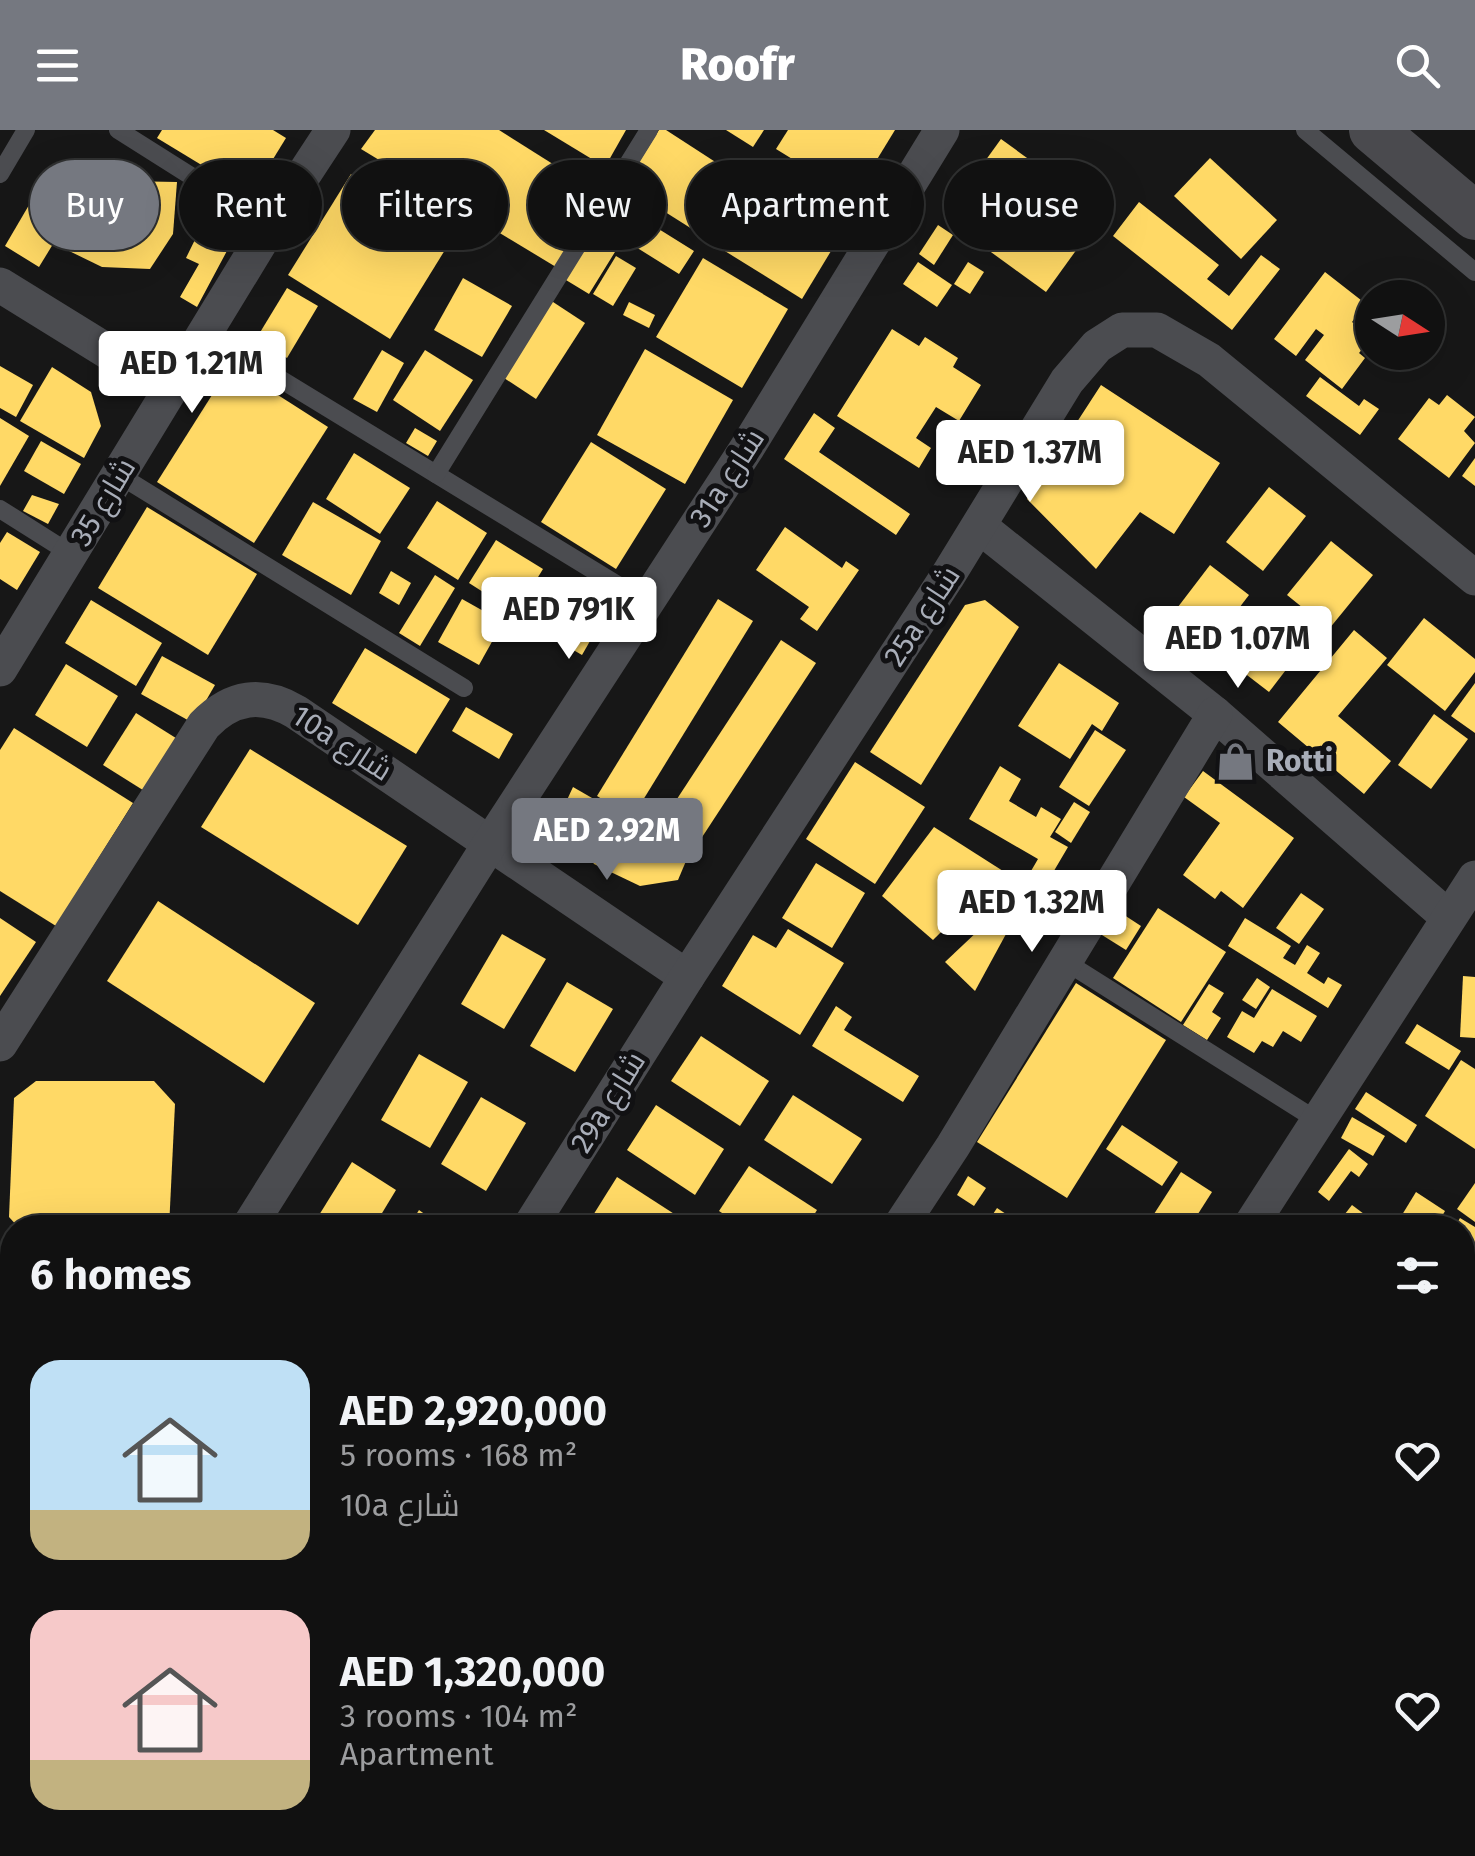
<!DOCTYPE html>
<meta charset="utf-8">
<style>
body{margin:0;font-family:"Fira Sans",Cairo,sans-serif;background:#1a1a1a;color:#f1f3f6;height:100vh;display:flex;flex-direction:column;font-size:38px;white-space:nowrap}
*{box-sizing:border-box;margin:0}
p{font-size:32px;color:#9c9d9f}
.icon{flex:none;width:55px;height:55px;fill:none;stroke:currentColor;stroke-width:2;stroke-linecap:round;stroke-linejoin:round}
.map{position:relative;flex:1;overflow:hidden}
.details{position:absolute;left:0px;top:1085px;width:1475px;height:642px;display:flex;flex-direction:column;background:#111;border-radius:40px 40px 0 0;box-shadow:0 10px 40px #0002,0 0 0 2px #303131}
.details>*{flex:none}
.top-card{position:absolute;left:30px;top:30px;width:1415px;height:90px;display:flex;gap:20px}
.needle{width:65px;rotate:102deg}
.buttons{position:absolute;left:1355px;top:150px;display:grid;gap:20px}
.buttons a{display:grid;place-items:center;width:90px;height:90px;border-radius:50%;background:#111;box-shadow:0 10px 40px #0002,0 0 0 2px #303131;font-size:50px}
.price{position:absolute;translate:-50% -85px;padding:0 22px;border-radius:10px;background:#fff;color:#222;font-size:32px;line-height:65px;filter:drop-shadow(0 2px 5px #0008)}
.price::after{content:'';position:absolute;left:50%;top:60px;width:30px;height:22px;margin-left:-15px;background:inherit;clip-path:polygon(0 0,100% 0,50% 100%)}
.price.active{background:#757880;color:#fff}
ul{padding:0;list-style:none}
li{display:flex;align-items:center;gap:30px;height:250px;padding:0 30px}
li span{display:grid;place-items:center;flex:none;width:280px;height:200px;border-radius:30px;color:#555}
li>.icon{margin-inline-start:auto}
span .icon{width:120px;height:120px;fill:#fffc;stroke-width:1}
li b{font-size:42px}
h2{display:flex;justify-content:space-between;align-items:center;height:120px;padding:0 30px;font-size:42px}
.chip{padding:0 35px;border-radius:45px;background:#111;box-shadow:0 10px 40px #0002,0 0 0 2px #303131;font-size:35px;line-height:90px}
.chip.active{background:#757880;color:#fff}
header{display:flex;justify-content:space-between;align-items:center;height:130px;padding:0 30px;background:#757880;color:#fff;font-size:45px;font-weight:800}
.map>svg:first-child{display:block}
.homes{fill:#ffd966}
.shops{fill:#e06666}
.lines{fill:none;stroke-linecap:round;stroke-linejoin:round}
.lane{stroke:#4b4c50;stroke-width:18}
.street{stroke:#4b4c50;stroke-width:35}
.secondary{stroke:#4a4a4e;stroke-width:48}
.labels{text-anchor:middle;stroke-width:10;stroke-linejoin:round;paint-order:stroke}
.street-label{font-size:30px;fill:#a8adb8;stroke:#111113}
.poi-label{font-size:30px;font-weight:bold;fill:#a8adb8;stroke:#111113;text-anchor:start}
</style>
<header><svg class="icon" aria-label="menu" viewBox="0 0 24 24"><path d="M4 6h16M4 12h16M4 18h16"/></svg>Roofr<svg class="icon" aria-label="search" viewBox="0 0 24 24"><circle cx="10" cy="10" r="6"/><path d="M15 15l6 6"/></svg></header>
<div class="map">
<svg width="1475" height="1726" viewBox="0 0 1475 1726">
<rect width="100%" height="100%" fill="#171717"/>
<g class="homes">
<polygon points="162,0 273,0 286,8 251,65 157,8"/>
<polygon points="375,0 499,0 602,65 556,137 361,19"/>
<polygon points="544,0 626,0 605,37"/>
<polygon points="659,0 666,0 737,46 700,104 624,56"/>
<polygon points="726,0 764,0 753,17"/>
<polygon points="788,0 895,0 854,67 776,19"/>
<polygon points="1001,9 1103,83 1046,162 944,88"/>
<polygon points="1210,28 1277,90 1241,129 1174,66"/>
<polygon points="761,33 851,88 802,169 712,113"/>
<polygon points="351,44 453,107 390,209 288,145"/>
<polygon points="71,50 177,52 173,104 150,139 102,137 63,118"/>
<polygon points="609,68 694,121 679,144 623,109 589,164 561,147"/>
<polygon points="1139,72 1219,135 1207,149 1229,166 1261,125 1280,139 1232,200 1113,106"/>
<polygon points="213,73 244,89 197,177 180,167 199,134 186,128"/>
<polygon points="29,75 64,96 39,137 5,116"/>
<polygon points="938,95 953,105 934,135 919,124"/>
<polygon points="616,126 636,138 613,176 593,164"/>
<polygon points="703,128 788,179 742,258 656,207"/>
<polygon points="918,132 952,155 937,177 903,154"/>
<polygon points="968,132 984,142 970,164 954,154"/>
<polygon points="1325,142 1366,174 1352,192 1372,207 1359,223 1365,228 1342,259 1305,230 1324,205 1316,199 1296,226 1274,209"/>
<polygon points="463,148 512,176 482,227 434,200"/>
<polygon points="287,158 318,176 287,228 256,209"/>
<polygon points="550,170 585,193 536,269 501,246"/>
<polygon points="629,172 655,185 649,198 623,185"/>
<polygon points="892,199 919,216 925,207 958,228 953,237 981,255 959,291 936,277 916,308 931,318 919,338 837,286"/>
<polygon points="645,219 733,270 685,354 597,305"/>
<polygon points="382,220 404,233 377,282 353,269"/>
<polygon points="425,220 473,250 440,301 393,270"/>
<polygon points="231,235 328,297 254,413 157,352"/>
<polygon points="0,236 33,255 16,287 0,278"/>
<polygon points="52,237 91,262 101,296 84,328 20,291"/>
<polygon points="1320,247 1359,276 1364,269 1379,279 1360,305 1306,266"/>
<polygon points="1101,255 1220,333 1174,404 1140,382 1096,439 1027,369"/>
<polygon points="1447,265 1475,287 1464,301 1475,313 1449,348 1398,309 1429,268 1439,275"/>
<polygon points="814,283 835,298 819,322 910,384 896,405 784,329"/>
<polygon points="0,288 29,306 0,356"/>
<polygon points="415,298 437,311 428,326 406,313"/>
<polygon points="41,311 81,334 64,364 24,341"/>
<polygon points="591,312 666,359 616,439 541,392"/>
<polygon points="354,323 410,358 380,404 326,369"/>
<polygon points="1475,328 1475,356 1462,346"/>
<polygon points="1269,357 1306,386 1263,441 1226,412"/>
<polygon points="32,365 59,374 48,394 23,381"/>
<polygon points="437,371 487,403 458,450 407,418"/>
<polygon points="313,372 381,411 351,465 282,425"/>
<polygon points="147,377 257,444 208,525 98,458"/>
<polygon points="785,397 842,438 846,431 859,440 817,501 800,489 809,477 756,440"/>
<polygon points="7,402 40,422 17,460 0,449 0,413"/>
<polygon points="496,410 543,439 516,483 469,453"/>
<polygon points="1331,411 1373,445 1329,499 1287,465"/>
<polygon points="1210,435 1249,465 1207,520 1168,490"/>
<polygon points="391,441 411,453 399,475 379,463"/>
<polygon points="435,445 455,458 420,516 399,503"/>
<polygon points="564,452 609,478 582,525 537,499"/>
<polygon points="462,469 503,492 479,535 438,512"/>
<polygon points="718,469 753,491 632,688 597,666"/>
<polygon points="91,470 162,513 136,556 65,513"/>
<polygon points="985,470 1019,497 921,655 870,622 965,475"/>
<polygon points="1270,481 1308,511 1269,562 1230,532"/>
<polygon points="1424,488 1475,529 1475,542 1445,581 1387,535"/>
<polygon points="1354,500 1387,528 1338,586 1391,631 1364,664 1278,592"/>
<polygon points="781,510 816,533 693,721 658,698"/>
<polygon points="365,518 450,569 416,624 332,573"/>
<polygon points="162,526 215,555 193,593 141,564"/>
<polygon points="1059,533 1119,573 1102,601 1092,594 1070,629 1018,596"/>
<polygon points="66,534 118,566 87,617 35,585"/>
<polygon points="1475,553 1475,603 1451,586"/>
<polygon points="466,577 513,604 499,629 452,601"/>
<polygon points="136,583 179,610 146,662 103,635"/>
<polygon points="1434,584 1468,609 1431,659 1398,635"/>
<polygon points="14,598 133,673 56,796 0,761 0,620"/>
<polygon points="1095,600 1126,620 1089,676 1059,657"/>
<polygon points="250,619 407,716 358,795 201,697"/>
<polygon points="855,632 925,677 875,754 806,709"/>
<polygon points="1000,636 1021,649 1009,671 1036,687 1041,677 1061,689 1050,707 1068,717 1048,751 1031,741 1038,729 969,689"/>
<polygon points="1203,641 1294,708 1243,778 1221,761 1215,769 1183,745 1220,693 1184,667"/>
<polygon points="573,657 689,724 678,750 640,756 594,734 560,685"/>
<polygon points="1074,672 1090,682 1071,713 1055,702"/>
<polygon points="934,697 1003,741 933,810 882,766"/>
<polygon points="816,733 865,763 832,818 782,788"/>
<polygon points="1301,763 1324,779 1299,814 1276,798"/>
<polygon points="158,771 315,873 264,953 107,851"/>
<polygon points="1158,778 1226,822 1181,892 1113,848"/>
<polygon points="999,781 1012,793 975,861 945,832"/>
<polygon points="1118,781 1141,796 1126,820 1102,805"/>
<polygon points="0,788 36,812 0,866"/>
<polygon points="1245,788 1291,816 1283,828 1295,835 1307,815 1320,823 1307,843 1324,854 1328,847 1342,855 1328,878 1228,816"/>
<polygon points="788,799 844,833 800,905 722,856 753,805 776,818"/>
<polygon points="502,804 546,829 504,899 461,874"/>
<polygon points="1463,846 1475,847 1475,908 1460,907"/>
<polygon points="1257,848 1270,857 1256,879 1242,870"/>
<polygon points="567,852 613,879 575,942 530,916"/>
<polygon points="1076,853 1166,910 1067,1068 977,1012"/>
<polygon points="1209,854 1224,863 1212,882 1221,888 1207,910 1183,895"/>
<polygon points="1272,859 1317,886 1301,912 1283,901 1273,917 1262,911 1254,923 1227,907 1242,881 1254,888"/>
<polygon points="836,876 852,887 844,900 919,946 903,972 812,916"/>
<polygon points="1417,894 1461,921 1449,940 1405,913"/>
<polygon points="701,906 769,951 740,996 671,951"/>
<polygon points="419,924 468,952 430,1018 381,990"/>
<polygon points="1461,930 1475,939 1475,1019 1425,986"/>
<polygon points="36,951 154,951 175,974 169,1098 19,1098 9,1087 14,968"/>
<polygon points="1366,962 1417,995 1406,1013 1355,979"/>
<polygon points="793,965 862,1009 832,1054 764,1010"/>
<polygon points="481,967 526,993 486,1061 441,1034"/>
<polygon points="656,975 724,1019 695,1065 627,1020"/>
<polygon points="1352,987 1385,1006 1373,1026 1341,1008"/>
<polygon points="1122,995 1178,1032 1162,1056 1106,1019"/>
<polygon points="1349,1019 1368,1034 1359,1047 1351,1041 1329,1071 1318,1062"/>
<polygon points="352,1032 396,1060 373,1098 311,1098"/>
<polygon points="749,1036 817,1080 806,1098 745,1098 719,1081"/>
<polygon points="1181,1042 1212,1062 1189,1098 1145,1098"/>
<polygon points="968,1046 986,1058 974,1076 957,1065"/>
<polygon points="617,1047 696,1098 585,1098"/>
<polygon points="1475,1053 1475,1092 1457,1079"/>
<polygon points="1416,1062 1445,1081 1435,1098 1394,1098"/>
<polygon points="1352,1075 1368,1087 1360,1098 1353,1098 1341,1089"/>
<polygon points="997,1078 1027,1098 984,1098"/>
<polygon points="419,1080 444,1098 408,1098"/>
<polygon points="1319,1083 1339,1098 1309,1098"/>
<polygon points="1460,1088 1475,1097 1475,1166 1462,1158 1462,1098 1454,1098"/>
<polygon points="1462,1174 1475,1183 1475,1195 1462,1213"/>
<polygon points="0,1186 12,1194 12,1237 3,1252 0,1250"/>
<polygon points="1475,1280 1475,1303 1471,1307 1462,1300 1462,1296"/>
<polygon points="12,1283 12,1323 0,1315 0,1302"/>
<polygon points="1462,1661 1475,1669 1475,1726 1431,1726 1414,1715 1462,1715"/>
<polygon points="398,1715 453,1715 445,1726 414,1726"/>
<polygon points="468,1715 494,1715 487,1726 461,1726"/>
<polygon points="525,1715 572,1715 589,1726 542,1726"/>
<polygon points="693,1715 722,1715 715,1726 686,1726"/>
<polygon points="890,1715 900,1715 917,1726 883,1726"/>
<polygon points="925,1715 1030,1715 1047,1726 942,1726"/>
<polygon points="1110,1715 1201,1715 1194,1726 1114,1726 1118,1720"/>
<polygon points="1294,1715 1406,1715 1398,1726 1286,1726"/>
</g>
<g class="shops">
<polygon points="1475,1454 1475,1509 1462,1527 1462,1472"/>
<polygon points="1462,1567 1475,1576 1462,1596"/>
</g>
<g class="lines">
<g class="lane">
<polyline points="118,0 270,96"/>
<polyline points="1305,0 1475,142"/>
<polyline points="0,44 26,0"/>
<polyline points="205,203 647,473"/>
<polyline points="436,344 649,0"/>
<polyline points="119,345 464,558"/>
<polyline points="0,379 71,424"/>
<polyline points="1066,832 1318,991"/>
</g>
<g class="street">
<polyline points="0,155 170,260"/>
<polyline points="979,396 1215,584 1448,787"/>
<polyline points="0,539 270,96 333,0"/>
<path d="M0 914 204 595C232 566 262 562 296 582L687 847"/>
<polyline points="248,1098 491,712 747,318 942,0"/>
<polyline points="529,1098 687,847 947,447 1067,251 1097,216 1122,200 1157,200 1209,230 1475,448"/>
<polyline points="899,1098 953,1016 1215,584"/>
<polyline points="1249,1098 1475,748"/>
<polyline points="0,1147 12,1155"/>
<polyline points="1462,1422 1475,1402"/>
<polyline points="0,1460 12,1451"/>
<polyline points="1280,1726 1286,1715"/>
</g>
<g class="secondary">
<polyline points="1373,0 1475,86"/>
<polyline points="0,1511 12,1519"/>
<polyline points="0,1568 12,1577"/>
<polyline points="229,1715 247,1726"/>
<polyline points="313,1715 330,1726"/>
</g>
</g>
<defs>
<symbol id="shop-bare" viewBox="-9 -9 18 18"><path d="M-5-2.5h2.3a2.7 3.5 0 0 1 5.4 0H5L5.5 6h-11ZM-1.5-2.5h3a1.5 2.3 0 0 0-3 0Z" fill="#757880" stroke="#111113" stroke-width="2.5" paint-order="stroke"/></symbol>
</defs>
<g fill-rule="evenodd">
<use href="#shop-bare" x="1208" y="604" width="55" height="55"/>
</g>
<g class="labels">
<g class="street-label">
<text transform="translate(727 348) rotate(-57)" y="10">31a شارع</text>
<text transform="translate(103 372) rotate(-59)" y="10">شارع 35</text>
<text transform="translate(922 486) rotate(-57)" y="10">25a شارع</text>
<text transform="translate(342 613) rotate(33)" y="10">10a شارع</text>
<text transform="translate(608 972) rotate(-58)" y="10">29a شارع</text>
</g>
<g class="poi-label">
<text x="1266" y="641">Rotti</text>
</g>
</g>
</svg>
<div class="buttons">
<a><svg class="needle" viewBox="-14 -14 28 28"><path d="M0-13l5 13h-10z" fill="#e53935"/><path d="M0 13l5-13h-10z" fill="#9c9d9f"/></svg></a>
</div>
<b class="price" style="left:192px;top:286px">AED 1.21M</b>
<b class="price" style="left:1030px;top:375px">AED 1.37M</b>
<b class="price" style="left:569px;top:532px">AED 791K</b>
<b class="price" style="left:1238px;top:561px">AED 1.07M</b>
<b class="price active" style="left:607px;top:753px">AED 2.92M</b>
<b class="price" style="left:1032px;top:825px">AED 1.32M</b>
<div class="top-card">
<a class="chip active">Buy</a>
<a class="chip">Rent</a>
<a class="chip">Filters</a>
<a class="chip">New</a>
<a class="chip">Apartment</a>
<a class="chip">House</a>
</div>
<section class="details">
<h2>6 homes<svg class="icon" aria-label="filters" viewBox="0 0 24 24"><path d="M4 7h16M4 17h16"/><circle cx="9" cy="7" r="2"/><circle cx="15" cy="17" r="2"/></svg></h2>
<ul>
<li><span style="background:linear-gradient(#bfe0f5 75%,#c2b280 0)"><svg class="icon" aria-label="home" viewBox="0 0 24 24"><path d="M3 11l9-7 9 7M6 9v11h12V9"/></svg></span><div><b>AED 2,920,000</b><p>5 rooms · 168 m²</p><p>10a شارع</p></div><svg class="icon" aria-label="heart" viewBox="0 0 24 24"><path d="M12 20l-8-8c-3-5 5-10 8-4 3-6 11-1 8 4z"/></svg></li>
<li><span style="background:linear-gradient(#f6c9c9 75%,#c2b280 0)"><svg class="icon" aria-label="home" viewBox="0 0 24 24"><path d="M3 11l9-7 9 7M6 9v11h12V9"/></svg></span><div><b>AED 1,320,000</b><p>3 rooms · 104 m²</p><p>Apartment</p></div><svg class="icon" aria-label="heart" viewBox="0 0 24 24"><path d="M12 20l-8-8c-3-5 5-10 8-4 3-6 11-1 8 4z"/></svg></li>
</ul>
</section>
</div>
